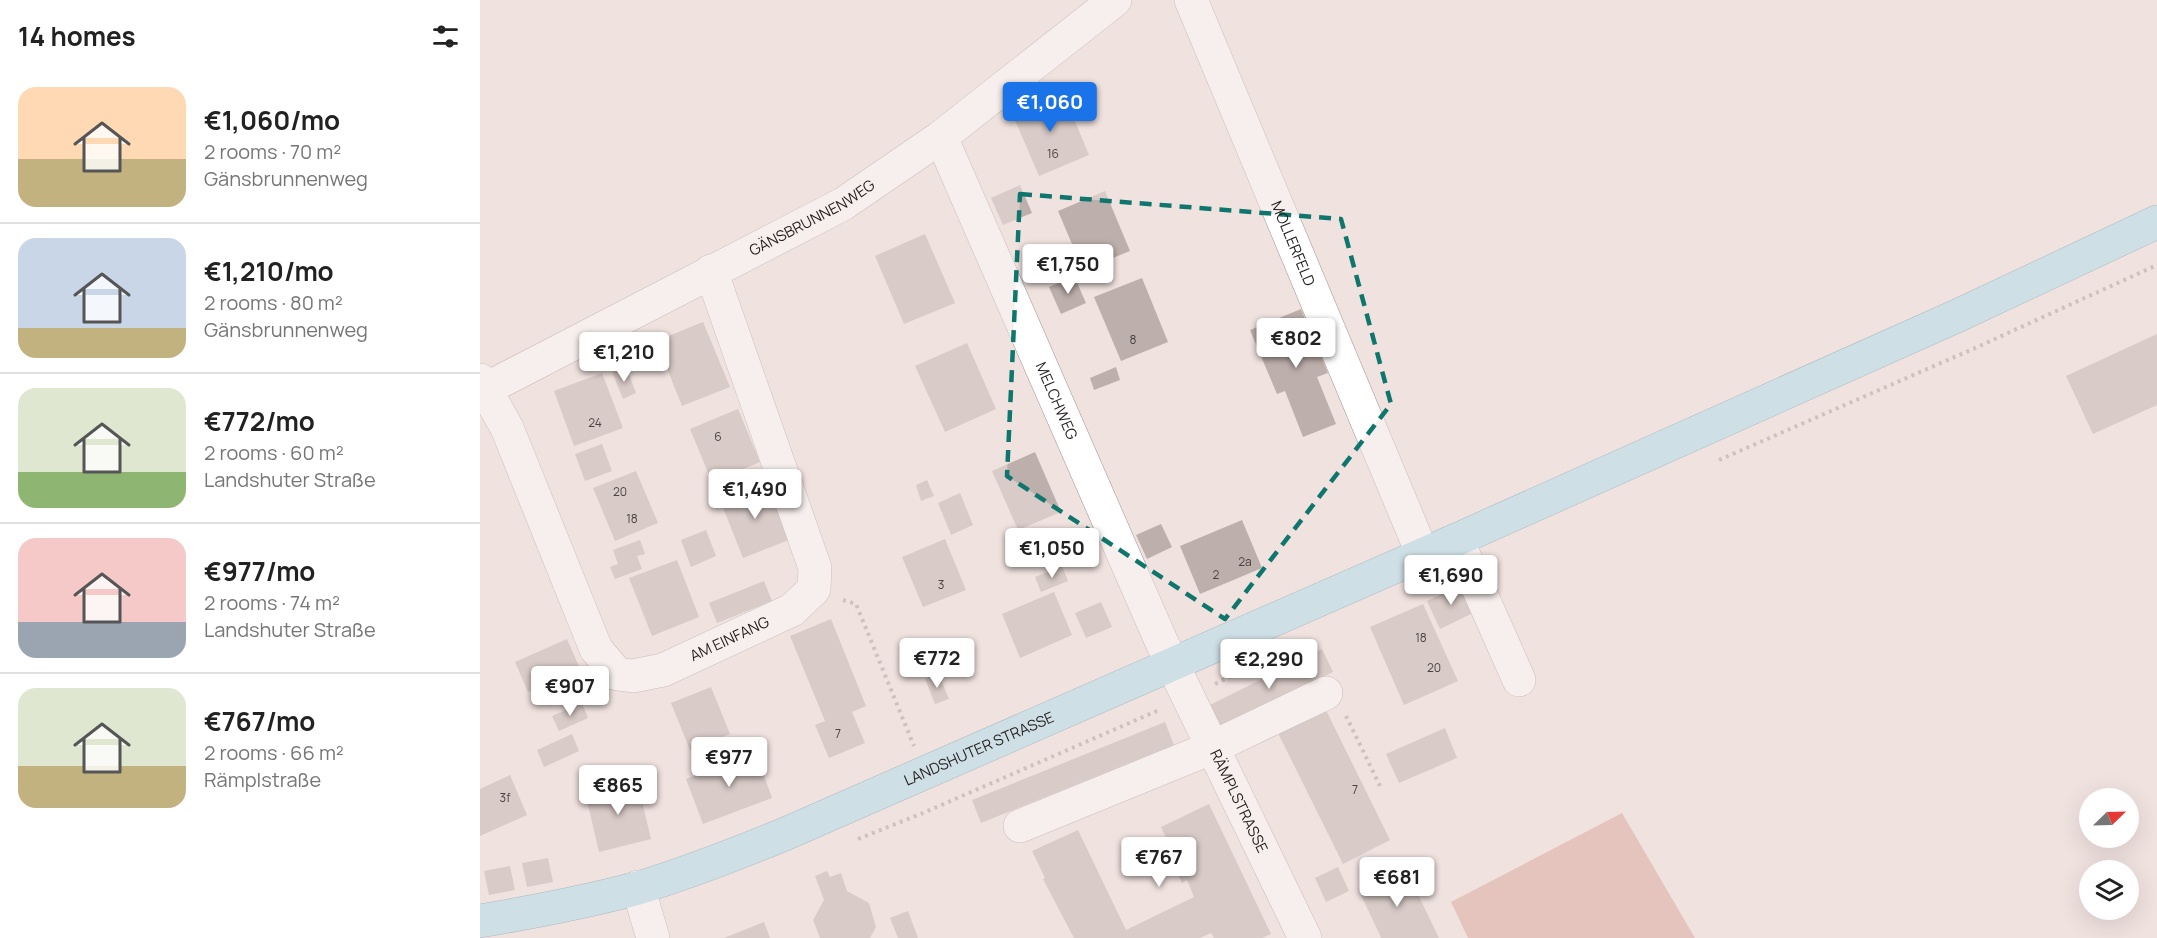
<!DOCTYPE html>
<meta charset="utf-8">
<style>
body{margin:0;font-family:Manrope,sans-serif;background:#f6f6f6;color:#222;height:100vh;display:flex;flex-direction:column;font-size:22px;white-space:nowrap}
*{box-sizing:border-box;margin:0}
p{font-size:20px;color:#767676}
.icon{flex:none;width:33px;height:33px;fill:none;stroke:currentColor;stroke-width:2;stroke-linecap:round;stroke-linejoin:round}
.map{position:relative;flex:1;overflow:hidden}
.panel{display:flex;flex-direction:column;background:#fff;width:480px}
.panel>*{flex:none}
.needle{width:39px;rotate:67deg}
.controls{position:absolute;left:1599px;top:788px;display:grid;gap:12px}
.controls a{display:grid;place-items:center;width:60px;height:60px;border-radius:50%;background:#fff;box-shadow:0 6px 24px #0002;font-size:30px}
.price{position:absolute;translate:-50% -51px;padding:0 14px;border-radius:6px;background:#fff;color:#222;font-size:20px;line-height:39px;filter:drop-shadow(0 2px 3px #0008)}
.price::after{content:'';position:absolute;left:50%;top:36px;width:18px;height:14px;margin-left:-9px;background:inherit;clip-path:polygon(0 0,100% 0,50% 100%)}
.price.current{background:#1a73e8;color:#fff}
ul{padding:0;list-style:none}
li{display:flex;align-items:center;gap:18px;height:150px;padding:0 18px}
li+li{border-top:2px solid #e0e0e0}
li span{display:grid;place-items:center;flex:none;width:168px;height:120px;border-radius:18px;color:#555}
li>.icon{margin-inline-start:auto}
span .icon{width:72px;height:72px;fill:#fffc;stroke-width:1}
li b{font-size:26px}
h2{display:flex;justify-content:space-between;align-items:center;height:72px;padding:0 18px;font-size:26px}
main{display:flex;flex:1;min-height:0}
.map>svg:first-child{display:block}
.forest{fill:#d59f96}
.building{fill:#bdafac}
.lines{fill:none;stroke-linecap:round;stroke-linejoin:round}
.minor-casing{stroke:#9f9290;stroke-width:34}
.major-casing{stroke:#528b9f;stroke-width:34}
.path{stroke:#a49997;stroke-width:4;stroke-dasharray:3 4.5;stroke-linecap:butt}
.minor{stroke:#fff;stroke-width:33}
.major{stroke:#a6dcef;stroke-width:33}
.marked{fill:none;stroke:#0f766e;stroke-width:4.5;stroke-dasharray:12 8;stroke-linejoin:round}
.labels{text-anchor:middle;stroke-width:6;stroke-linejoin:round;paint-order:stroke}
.number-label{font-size:12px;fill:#4a4342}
.street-label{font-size:15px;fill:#241f1e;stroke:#f0e2df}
</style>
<main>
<section class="panel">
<h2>14 homes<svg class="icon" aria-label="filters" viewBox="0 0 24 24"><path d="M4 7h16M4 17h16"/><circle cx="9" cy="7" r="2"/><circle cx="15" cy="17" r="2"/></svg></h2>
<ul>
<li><span style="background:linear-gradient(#ffd9b3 60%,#c2b280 0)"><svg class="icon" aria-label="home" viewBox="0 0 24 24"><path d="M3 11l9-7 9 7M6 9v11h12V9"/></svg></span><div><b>€1,060/mo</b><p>2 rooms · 70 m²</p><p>Gänsbrunnenweg</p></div></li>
<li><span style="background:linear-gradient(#c9d6e8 75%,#c2b280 0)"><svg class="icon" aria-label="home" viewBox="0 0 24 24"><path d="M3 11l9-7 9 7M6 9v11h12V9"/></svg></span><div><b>€1,210/mo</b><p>2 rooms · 80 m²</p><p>Gänsbrunnenweg</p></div></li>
<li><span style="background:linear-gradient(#dfe7d0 70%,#8fb573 0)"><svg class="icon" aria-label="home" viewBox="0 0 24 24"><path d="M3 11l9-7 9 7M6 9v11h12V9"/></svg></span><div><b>€772/mo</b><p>2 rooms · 60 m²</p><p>Landshuter Straße</p></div></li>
<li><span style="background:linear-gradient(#f6c9c9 70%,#9aa5b1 0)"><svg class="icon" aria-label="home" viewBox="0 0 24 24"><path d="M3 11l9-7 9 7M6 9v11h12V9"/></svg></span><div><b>€977/mo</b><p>2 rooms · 74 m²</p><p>Landshuter Straße</p></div></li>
<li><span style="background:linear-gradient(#dfe7d0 65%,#c2b280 0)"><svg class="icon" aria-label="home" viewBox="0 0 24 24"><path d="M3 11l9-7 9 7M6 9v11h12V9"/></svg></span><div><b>€767/mo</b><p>2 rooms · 66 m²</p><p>Rämplstraße</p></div></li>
</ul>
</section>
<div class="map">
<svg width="1677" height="938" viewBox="0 0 1677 938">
<rect width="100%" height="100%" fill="#f0e2df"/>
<polygon class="forest" points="1142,813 1215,938 988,938 971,902"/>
<g class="building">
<polygon points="582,90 609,155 559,176 531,111"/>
<polygon points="540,185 552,213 523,225 511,198"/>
<polygon points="625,191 650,251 603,270 578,211"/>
<polygon points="445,234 475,303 424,324 395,256"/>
<polygon points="594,276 606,303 581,314 569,287"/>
<polygon points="662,278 688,342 641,361 614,297"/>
<polygon points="821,309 848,373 837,377 856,424 823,437 805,391 797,394 770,330"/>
<polygon points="223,322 250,387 202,406 176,341"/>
<polygon points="1677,334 1677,405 1613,434 1586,376"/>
<polygon points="487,343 516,409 465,432 435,366"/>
<polygon points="146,367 156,393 143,399 132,372"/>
<polygon points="636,367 640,380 614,390 610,378"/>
<polygon points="122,373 143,428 94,446 74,391"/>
<polygon points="258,409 280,462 232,482 210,429"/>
<polygon points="122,444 132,471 105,481 95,454"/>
<polygon points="555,452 581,512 538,530 512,471"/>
<polygon points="156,471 178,523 135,541 113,488"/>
<polygon points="447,480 454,496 441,501 436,485"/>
<polygon points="287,482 309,540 263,558 240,500"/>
<polygon points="480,493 493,525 471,535 458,503"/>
<polygon points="762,520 782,568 720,594 700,546"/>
<polygon points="681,524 692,547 667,559 656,535"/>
<polygon points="226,530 236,556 211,567 201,540"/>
<polygon points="465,539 486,590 443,607 422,557"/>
<polygon points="160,540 165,554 157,556 162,569 135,579 130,567 138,564 133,550"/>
<polygon points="197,560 219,617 172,636 149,578"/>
<polygon points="582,566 588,581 561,592 555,577"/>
<polygon points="284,581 292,601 237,623 229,603"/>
<polygon points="982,584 995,612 960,629 947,601"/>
<polygon points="574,592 592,635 540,658 522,614"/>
<polygon points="621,602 632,627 606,638 595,613"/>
<polygon points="943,604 978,681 924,705 890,627"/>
<polygon points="351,619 386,706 372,712 385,743 349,758 335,725 345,721 310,636"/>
<polygon points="87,639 109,689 70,706 61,687 48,692 35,662"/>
<polygon points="842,649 853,672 737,730 726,707"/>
<polygon points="458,673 469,699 455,704 445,679"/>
<polygon points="231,687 250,734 210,750 191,703"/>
<polygon points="102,703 108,718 79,731 72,716"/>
<polygon points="845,708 910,840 863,864 797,731"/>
<polygon points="685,722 694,745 501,823 492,800"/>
<polygon points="965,728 977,758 919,783 906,754"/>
<polygon points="92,734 99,751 64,767 57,750"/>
<polygon points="276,753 292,798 223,824 206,779"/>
<polygon points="30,775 47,815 0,836 0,789"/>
<polygon points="157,780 171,839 119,852 105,792"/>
<polygon points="729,804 791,934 782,938 734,938 731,933 720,938 594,938 563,879 565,878 552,851 598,830 646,930 714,897 707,880 702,883 691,859 695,857 681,827"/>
<polygon points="68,858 73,882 47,887 42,863"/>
<polygon points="30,866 35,890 9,895 4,871"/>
<polygon points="858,867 869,891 846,902 835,878"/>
<polygon points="925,867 946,911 959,938 901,938 899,933 878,889"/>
<polygon points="347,871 350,877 361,873 367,891 389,903 396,927 390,938 340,938 333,920 344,900 335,876"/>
<polygon points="428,911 438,938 418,938 410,918"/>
<polygon points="284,922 290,938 244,938"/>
</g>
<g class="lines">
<defs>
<g id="minor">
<path id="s1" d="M711 0 943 555"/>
<path id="s2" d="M461 137 682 643 825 938"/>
<path id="s3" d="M0 380 27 428 116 649 137 674 153 676 183 670 312 610 334 589 335 568 231 271"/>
<path id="s4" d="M0 392 363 204 461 137 635 0"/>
<polyline points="977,540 1039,680"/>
<polyline points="540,826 731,748 846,693"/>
<polyline points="158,887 173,938"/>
</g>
<g id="major">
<path id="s5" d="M0 921C53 912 106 902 158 888 208 873 256 854 305 834L985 536 1479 315 1677 222"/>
</g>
</defs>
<use href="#minor" class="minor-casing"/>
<use href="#major" class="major-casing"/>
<g class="path">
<polyline points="1239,460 1493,349 1677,265"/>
<polyline points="363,600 376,604 434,746"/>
<polyline points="735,684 763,670"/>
<polyline points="866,716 900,786"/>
<polyline points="378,839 443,813 679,710"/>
</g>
<use href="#minor" class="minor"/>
<use href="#major" class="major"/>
</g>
<path d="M0 0H1677V938H0ZM540 194 861 219 911 404 745 619 527 476Z" fill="#f0e2df" fill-opacity=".55" fill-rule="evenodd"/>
<path class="marked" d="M540 194 861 219 911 404 745 619 527 476Z"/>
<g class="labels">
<g class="number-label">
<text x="573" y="158">16</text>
<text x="653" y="344">8</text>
<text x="115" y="427">24</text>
<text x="238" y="441">6</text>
<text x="140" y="496">20</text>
<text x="152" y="523">18</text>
<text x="765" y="566">2a</text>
<text x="736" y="579">2</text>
<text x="461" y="589">3</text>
<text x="941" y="642">18</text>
<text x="954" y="672">20</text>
<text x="358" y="738">7</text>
<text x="875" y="794">7</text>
<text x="25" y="802">3f</text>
</g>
<g class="street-label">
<text dy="5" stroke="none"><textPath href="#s4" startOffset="375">GÄNSBRUNNENWEG</textPath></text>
<text dy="5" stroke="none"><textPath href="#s1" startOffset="264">MOLLERFELD</textPath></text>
<text dy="5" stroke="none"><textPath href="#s2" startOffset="288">MELCHWEG</textPath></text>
<text dy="5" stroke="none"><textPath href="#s3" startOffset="446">AM EINFANG</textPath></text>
<text dy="5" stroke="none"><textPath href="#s5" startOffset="530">LANDSHUTER STRASSE</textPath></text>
<text dy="5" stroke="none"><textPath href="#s2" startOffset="728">RÄMPLSTRASSE</textPath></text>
</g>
</g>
</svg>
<div class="controls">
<a><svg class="needle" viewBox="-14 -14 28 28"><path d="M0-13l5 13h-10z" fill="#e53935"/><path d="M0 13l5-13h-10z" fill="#767676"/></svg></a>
<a><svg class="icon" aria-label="layers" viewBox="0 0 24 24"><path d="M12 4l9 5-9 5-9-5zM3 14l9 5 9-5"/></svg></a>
</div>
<b class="price current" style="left:570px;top:133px">€1,060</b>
<b class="price" style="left:588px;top:295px">€1,750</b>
<b class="price" style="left:816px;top:369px">€802</b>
<b class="price" style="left:144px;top:383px">€1,210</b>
<b class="price" style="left:275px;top:520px">€1,490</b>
<b class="price" style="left:572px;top:579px">€1,050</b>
<b class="price" style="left:971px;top:606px">€1,690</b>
<b class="price" style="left:457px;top:689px">€772</b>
<b class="price" style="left:789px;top:690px">€2,290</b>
<b class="price" style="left:90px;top:717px">€907</b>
<b class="price" style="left:249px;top:788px">€977</b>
<b class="price" style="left:138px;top:816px">€865</b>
<b class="price" style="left:679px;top:888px">€767</b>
<b class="price" style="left:917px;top:908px">€681</b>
</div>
</main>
